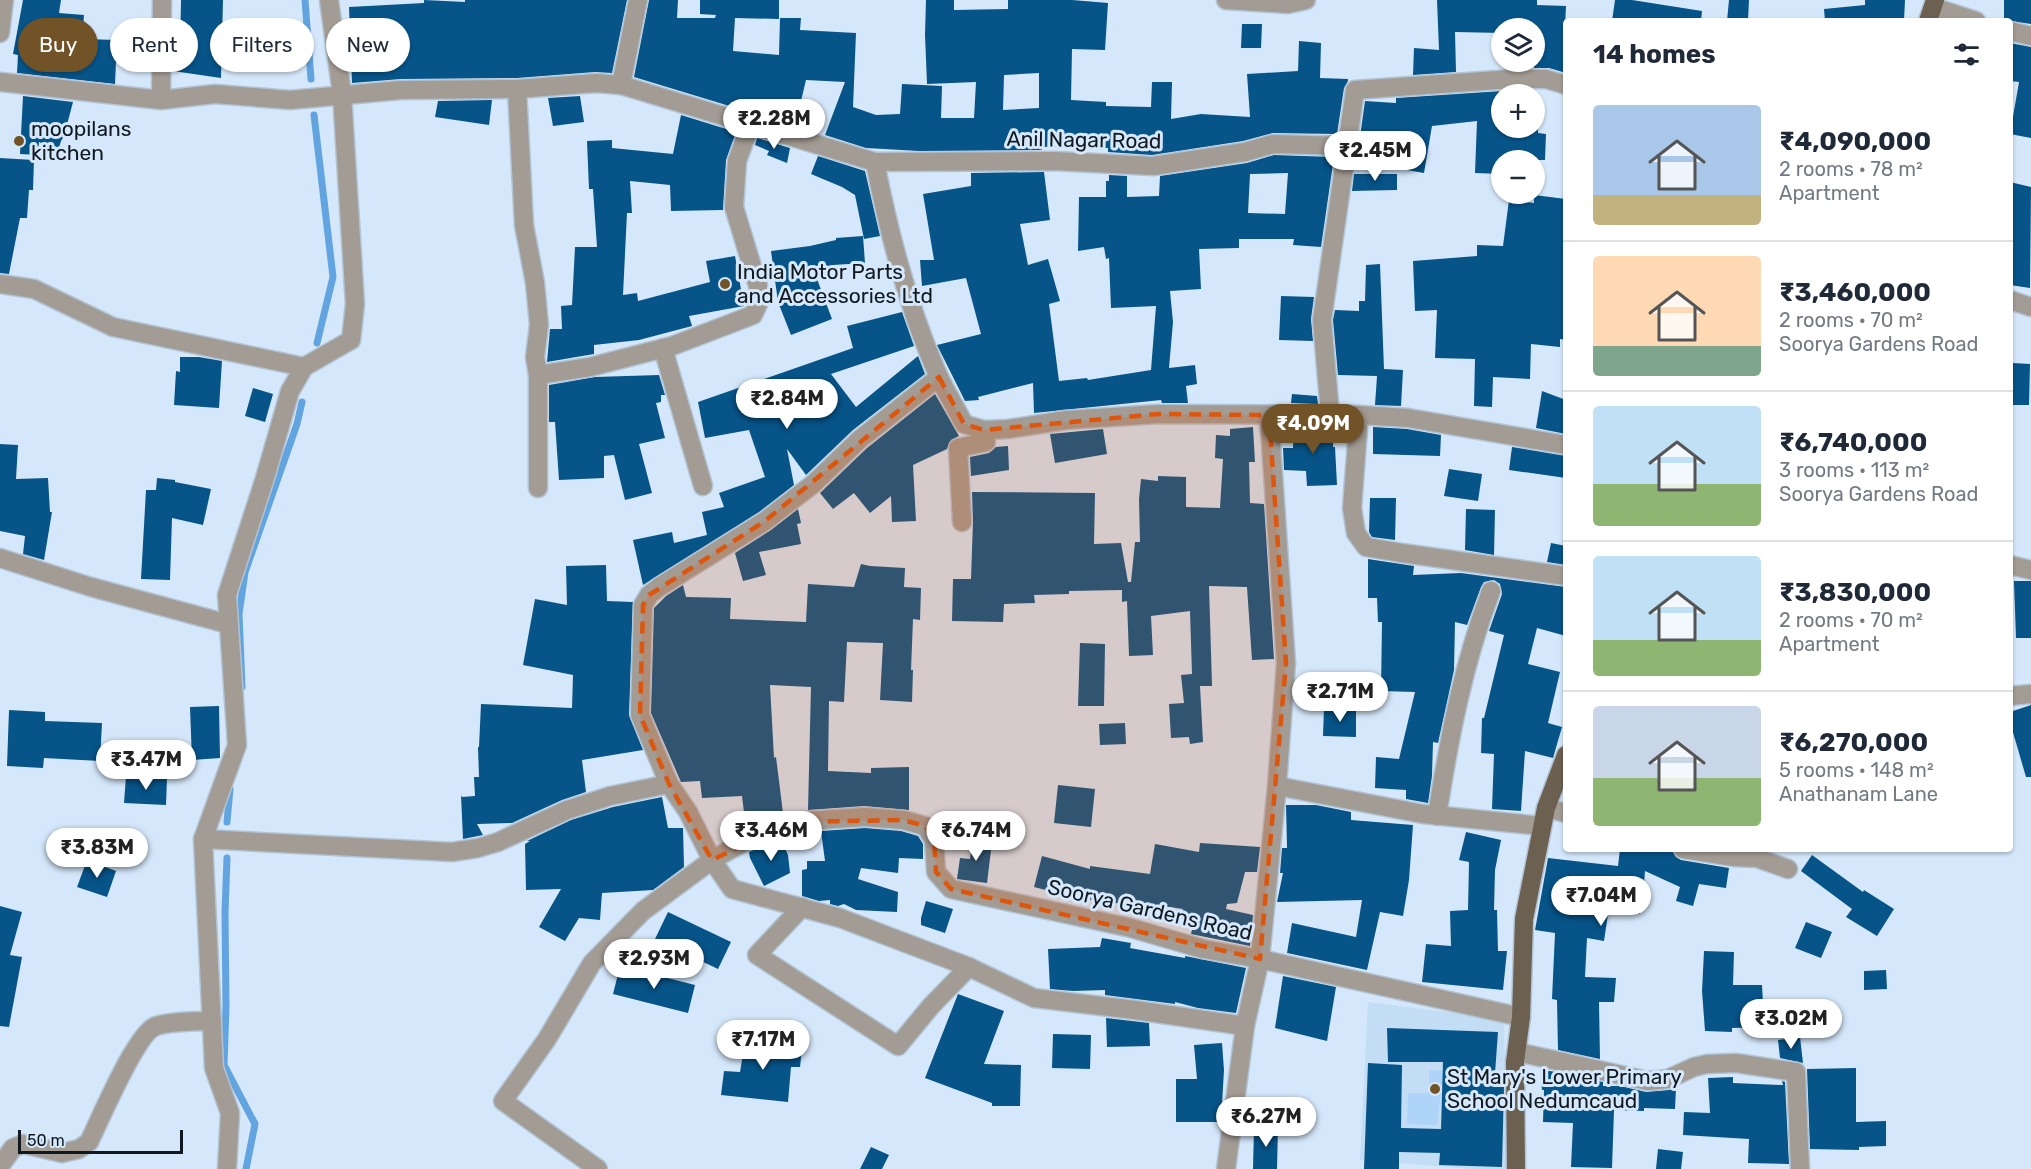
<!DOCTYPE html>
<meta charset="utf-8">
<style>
body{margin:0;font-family:Rubik,sans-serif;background:#f2f2f3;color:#1f2937;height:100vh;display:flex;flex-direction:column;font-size:22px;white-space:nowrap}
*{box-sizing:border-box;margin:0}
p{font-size:20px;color:#747a83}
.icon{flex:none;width:33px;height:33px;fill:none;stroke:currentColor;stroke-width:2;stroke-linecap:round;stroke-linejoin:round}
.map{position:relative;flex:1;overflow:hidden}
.drawer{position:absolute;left:1563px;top:18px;width:450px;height:834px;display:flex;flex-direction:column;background:#fff;border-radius:6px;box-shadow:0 2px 4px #0004}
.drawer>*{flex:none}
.top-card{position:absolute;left:18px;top:18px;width:570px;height:54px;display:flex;gap:12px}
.tools{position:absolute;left:1491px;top:18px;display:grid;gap:12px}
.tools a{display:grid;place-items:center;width:54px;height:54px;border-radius:50%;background:#fff;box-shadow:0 2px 4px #0004;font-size:30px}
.scale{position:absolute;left:18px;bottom:15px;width:165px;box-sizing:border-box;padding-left:6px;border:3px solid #11181e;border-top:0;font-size:16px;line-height:21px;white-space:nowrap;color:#11181e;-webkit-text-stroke:4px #d5e8fb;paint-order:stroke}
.price{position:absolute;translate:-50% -51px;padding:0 14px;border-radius:21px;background:#fff;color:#222;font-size:20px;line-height:39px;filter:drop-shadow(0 2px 3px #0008)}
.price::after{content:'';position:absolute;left:50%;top:36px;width:18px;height:14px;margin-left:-9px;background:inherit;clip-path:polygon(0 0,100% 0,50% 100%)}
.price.on{background:#715327;color:#fff}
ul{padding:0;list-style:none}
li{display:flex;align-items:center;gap:18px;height:150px;padding:0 30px}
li+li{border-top:2px solid #e0e1e3}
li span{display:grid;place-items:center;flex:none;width:168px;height:120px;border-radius:6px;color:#555}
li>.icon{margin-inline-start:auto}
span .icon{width:72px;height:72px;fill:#fffc;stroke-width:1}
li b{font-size:26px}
h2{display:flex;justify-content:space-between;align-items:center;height:72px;padding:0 30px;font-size:26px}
.pill{padding:0 21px;border-radius:27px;background:#fff;box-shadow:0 2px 4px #0004;font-size:21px;line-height:54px}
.pill.on{background:#715327;color:#fff}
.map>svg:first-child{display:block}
.built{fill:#c3ddf5}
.green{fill:#aed5f9}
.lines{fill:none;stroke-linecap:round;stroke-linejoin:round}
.stream{stroke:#62a4df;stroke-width:7}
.building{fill:#075489;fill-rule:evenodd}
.minor-casing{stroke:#b2c3d3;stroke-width:21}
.major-casing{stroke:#b2c3d3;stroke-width:21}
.minor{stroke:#a39c94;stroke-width:18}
.major{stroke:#6c6051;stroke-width:18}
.marked{fill:#dd560d;fill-opacity:0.2;stroke:#dd560d;stroke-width:4.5;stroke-dasharray:12 8;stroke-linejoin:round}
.poi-dot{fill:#715327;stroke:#d5e8fb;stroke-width:2}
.labels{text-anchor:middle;stroke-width:6;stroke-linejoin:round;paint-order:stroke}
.poi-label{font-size:21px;fill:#11181e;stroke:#d5e8fb;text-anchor:start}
.street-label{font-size:21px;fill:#11181e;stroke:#d5e8fb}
</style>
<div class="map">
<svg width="2031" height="1169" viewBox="0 0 2031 1169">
<rect width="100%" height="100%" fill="#d5e8fb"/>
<polygon class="built" points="1368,1002 1504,1019 1508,1169 1471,1169 1360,1160"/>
<polygon class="green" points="1429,1070 1498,1073 1499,1084 1442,1084 1437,1125 1407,1124 1408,1093 1429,1093"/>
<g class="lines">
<g class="stream">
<polyline points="305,0 311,79"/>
<polyline points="314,115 333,277 317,343"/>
<polyline points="242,687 239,614 245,572 297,424 302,402"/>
<polyline points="227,822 230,789"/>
<polyline points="227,858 225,913 226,1007 224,1065 255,1124 246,1169"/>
</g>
</g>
<g class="building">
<polygon points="23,0 61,0 59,13 84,15 82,39 117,40 115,84 17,73 18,55 13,54"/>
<polygon points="181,0 223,0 221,78 173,71 175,54 180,55"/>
<polygon points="424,0 465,2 465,0 627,0 612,73 595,72 517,78 401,79 352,83 349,7 424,3"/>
<path d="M649 0H678L677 18H715L716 15 700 14V0H779V19L735 18 733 51 779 55 780 18H801L800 30 856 33 853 107 876 115 900 114 902 84 942 86 941 118H974L976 82 927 84 925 35 926 0H954V10L1008 9V0H1072L1108 3 1105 50 1072 49 1071 100 1106 102V106L1151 107 1152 82H1172L1171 119 1201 114 1250 117 1247 74 1298 71 1299 41 1321 43 1320 78 1348 79V81L1344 88 1337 134 1273 133 1243 141 1152 155 1108 152V148L1065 146 1041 147 1042 150 919 151 866 148 825 135 845 82 806 80 795 126 634 77ZM1039 73V108L1003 110 1004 75Z"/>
<polygon points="1437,0 1537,0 1537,5 1566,6 1564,49 1566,49 1566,73 1549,68 1534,68 1534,28 1502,28 1502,33 1455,32 1456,72 1413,75 1414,48 1439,50"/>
<polygon points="1615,0 1632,0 1702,11 1701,21 1612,21"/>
<polygon points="1729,0 1749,0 1748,21 1727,21"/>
<polygon points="1865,0 1905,0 1904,21 1825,21 1824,9 1865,5"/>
<polygon points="2004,0 2031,0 2031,24 2004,20"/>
<polygon points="1242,24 1262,24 1261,48 1241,48"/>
<polygon points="2010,43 2031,47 2031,138 2010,134 2019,82 2010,81"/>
<polygon points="1502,91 1502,128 1538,129 1538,133 1546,134 1545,160 1502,160 1502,174 1475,173 1477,121 1432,126 1424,173 1396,168 1401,140 1360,137 1365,101 1396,103 1396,98"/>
<polygon points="23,96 73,102 64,136 61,141 58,151 39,142 38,155 20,154"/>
<polygon points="580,96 584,122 553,126 548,98"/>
<polygon points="492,100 489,125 435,117 438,101"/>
<polygon points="681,115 736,132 726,160 723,210 671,211 670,185 630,181 632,213 627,213 623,295 637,293 638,301 710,282 706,261 735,256 744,306 689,316 692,326 639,340 594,345 594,354 547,362 550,329 562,329 561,306 572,305 575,247 597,247 593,189 589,189 587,141 612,140 612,148 673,154"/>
<polygon points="757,138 790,148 787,163 767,155 769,151 755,145"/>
<path d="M1274 155 1334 157 1321 247 1293 245 1294 239H1239V248L1199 249 1201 289 1170 291 1173 322 1169 368 1195 365 1197 384 1186 386 1188 403H1162L1161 400 1034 413 1033 383 978 397 979 400 965 401 937 345 981 334 966 278 922 286 920 260H934L923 194 971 186V173L1044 172 1050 220 1020 224 1028 265 1048 259 1060 301 1049 304 1059 381 1087 378 1088 380 1151 370 1156 306 1111 308 1109 258 1106 259 1104 247 1078 251 1079 197H1106V181H1109V175L1127 176V197L1159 196 1160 176 1247 163ZM1288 173 1285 214 1248 213 1250 174Z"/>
<polygon points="818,156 865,171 880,236 864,239 855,195 842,187 811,174"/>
<polygon points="0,158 34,160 33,190 29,190 27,218 20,218 9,274 0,273"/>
<polygon points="1354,174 1397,174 1397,190 1352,191"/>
<polygon points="2010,182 2031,187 2030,288 2010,285"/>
<polygon points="1534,195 1566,199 1566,340 1560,339 1560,347 1531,344 1530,379 1493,377 1492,407 1474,406 1475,359 1435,358 1437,310 1415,311 1413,261 1477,256 1477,245 1503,246 1509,200 1534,203"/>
<polygon points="863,236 865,263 833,265 835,275 817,279 832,319 791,335 778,302 771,251 810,246 836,240 836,238"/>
<polygon points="1380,264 1384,369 1403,370 1401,406 1375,405 1377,376 1338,375 1333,320 1335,310 1359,311 1359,301 1365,301 1366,265"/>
<polygon points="1281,296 1314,297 1311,319 1313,341 1279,340"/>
<polygon points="902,312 914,346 831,374 856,407 918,356 925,374 853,430 806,475 787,449 794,485 759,512 643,585 633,540 672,532 674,543 707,535 702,512 724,507 719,493 765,477 749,430 705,438 698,402 853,348 847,326"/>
<polygon points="180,357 199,357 222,361 219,408 174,405 176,371 180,372"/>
<polygon points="2013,363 2030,364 2029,405 2010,405 2010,371 2012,371"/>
<polygon points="659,375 665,395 661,395 661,402 656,403 665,438 639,444 652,493 625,500 614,455 604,456 604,478 559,480 555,422 549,422 549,385 595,377"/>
<polygon points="253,388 273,394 265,422 245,416"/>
<polygon points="1542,391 1566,400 1566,434 1536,428"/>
<polygon points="935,394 959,436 951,440 947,449 913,465 916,521 892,522 891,496 870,513 854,493 833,509 820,493 867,448"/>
<polygon points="1292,394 1317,396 1318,404 1291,403"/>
<polygon points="1294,426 1334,426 1333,447 1335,447 1337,485 1307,486 1306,471 1284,470 1283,448 1293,448"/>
<polygon points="1253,427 1255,462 1249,462 1250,503 1264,504 1274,659 1252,660 1247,587 1209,586 1212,686 1200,686 1203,742 1190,744 1189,737 1171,738 1169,704 1184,703 1181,675 1192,674 1190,611 1151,616 1153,655 1129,656 1127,601 1122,602 1122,590 1069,591 1069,594 1034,595 1035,603 1004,604 1003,622 952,621 953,579 971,579 973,521 972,492 1095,493 1094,544 1121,543 1128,582 1131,582 1135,542 1140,542 1139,499 1141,479 1158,481 1158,476 1186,477 1186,507 1220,508 1223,459 1215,458 1216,435 1230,436 1230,429"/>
<polygon points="1373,427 1407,429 1441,435 1440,456 1373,454"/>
<polygon points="1103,429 1107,454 1055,463 1050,434"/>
<polygon points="0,444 18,445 16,479 48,478 50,512 52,512 44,560 23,554 25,536 0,531"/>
<polygon points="1008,446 1009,470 971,476 970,457 989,453 996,447"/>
<polygon points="1512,447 1566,456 1566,478 1509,470"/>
<polygon points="1449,469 1482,474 1478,501 1444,496"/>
<polygon points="157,478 175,480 175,482 211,489 203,525 172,518 170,580 141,579 146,490 156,490"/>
<polygon points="1370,498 1396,498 1395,540 1372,537 1369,532"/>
<polygon points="798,509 801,523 797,524 801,544 759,552 766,575 743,581 735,553 771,530"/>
<polygon points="1466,509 1495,510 1494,555 1465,550"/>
<polygon points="1551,543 1566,546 1566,565 1547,562"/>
<polygon points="1368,559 1414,566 1413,575 1461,573 1566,587 1566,636 1537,628 1528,664 1560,672 1548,723 1562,727 1553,758 1525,751 1521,811 1492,809 1494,754 1481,753 1482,718 1484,718 1504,635 1489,631 1502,594 1500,584 1494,580 1484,582 1481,587 1467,625 1455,622 1454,670 1438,743 1433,742 1432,776 1428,803 1406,799 1406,790 1375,788 1376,757 1399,759 1415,692 1381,691 1382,622 1378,622 1377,598 1368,598"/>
<polygon points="861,564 870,566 905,568 904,587 921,588 920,620 913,619 911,670 913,670 912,702 880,700 883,643 847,642 844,702 829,701 828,771 871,773 871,768 909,767 909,810 864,806 808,810 811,687 770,685 774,758 776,757 783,813 746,828 742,796 702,798 700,781 681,782 651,713 654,608 666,596 683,585 686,597 731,598 730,619 806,622 808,584 854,587"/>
<polygon points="606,565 607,601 633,602 629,715 643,750 582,760 586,792 562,800 512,823 477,824 483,835 463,839 461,795 462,797 475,796 474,777 479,777 478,747 479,747 481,704 572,708 573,675 523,665 535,599 567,605 566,566"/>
<polygon points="2014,581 2031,581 2031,638 2016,638"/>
<polygon points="1080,643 1105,644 1104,706 1078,706"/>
<polygon points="2031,705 2031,777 2026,777 2010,722 2010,712"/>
<polygon points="219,706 220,758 192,760 190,707"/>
<polygon points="1324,708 1356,709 1356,737 1323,736"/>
<polygon points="9,710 45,712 45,721 102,723 100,761 44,758 43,768 7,766"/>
<polygon points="1125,723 1126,744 1100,745 1099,724"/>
<polygon points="126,776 167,778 166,805 124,803"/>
<polygon points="1058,785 1095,789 1091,827 1054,823"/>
<polygon points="662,797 668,828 683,828 684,867 653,890 602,893 600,920 579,918 565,941 539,927 561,889 526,890 525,844 530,841 527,841 571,820 613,807"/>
<polygon points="1286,805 1316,805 1351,812 1351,820 1413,825 1409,880 1403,916 1380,912 1367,970 1287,953 1292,923 1356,937 1362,900 1277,902 1283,873 1280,873 1282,848 1287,848"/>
<polygon points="865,828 901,831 918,836 923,844 923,859 899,858 898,873 861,868 858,879 898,892 897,912 856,910 844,904 838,906 830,904 830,900 819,901 802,896 802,870 807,869 807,861 825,861 821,831"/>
<polygon points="1466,832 1501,840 1495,870 1494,910 1497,910 1498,951 1507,951 1503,990 1422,982 1426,944 1451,946 1450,911 1468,910 1469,862 1459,860"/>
<polygon points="973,837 992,842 987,883 957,879 960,858 970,859"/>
<polygon points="780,838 788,855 790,873 764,886 750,858 749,852"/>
<polygon points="1200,843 1260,847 1257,872 1245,872 1237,903 1227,904 1226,909 1253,915 1250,946 1191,934 1193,926 1180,923 1183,909 1123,900 1123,904 1077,898 1034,887 1042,856 1090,869 1090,866 1150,874 1155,844 1199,852"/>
<polygon points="1620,849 1672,849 1676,857 1681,860 1729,868 1726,888 1699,884 1693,906 1676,901 1680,887 1645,871 1644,884 1640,883 1640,914 1608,914 1604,941 1587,938 1585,977 1616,978 1614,1002 1599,1002 1600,1059 1558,1050 1557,1000 1552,999 1555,933 1535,930 1548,858 1618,866"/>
<polygon points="1812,855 1863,892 1864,890 1894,909 1877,936 1846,917 1852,909 1801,871"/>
<polygon points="87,860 116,871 107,897 77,887"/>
<polygon points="926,901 953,909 945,933 921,925 921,918"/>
<polygon points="0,906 22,912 10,955 22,957 9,1027 0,1026"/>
<polygon points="668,912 731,942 718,969 655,939"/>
<polygon points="1806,922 1832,932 1821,958 1795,948"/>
<polygon points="1102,938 1131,943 1130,948 1185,958 1185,956 1246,968 1236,1013 1198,1008 1175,1002 1175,1004 1105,995 1105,990 1073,991 1050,989 1048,949 1100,947"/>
<polygon points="1704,951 1734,952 1733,985 1762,985 1763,1003 1791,1002 1792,1026 1732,1028 1732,1032 1705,1031 1702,991"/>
<polygon points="620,966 695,985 688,1013 613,994"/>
<polygon points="1886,970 1887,989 1864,990 1864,971"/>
<polygon points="1283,976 1336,987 1327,1041 1275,1028"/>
<polygon points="958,994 1004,1011 984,1064 1021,1065 1020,1106 992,1106 992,1103 925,1078"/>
<polygon points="1106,1018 1149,1023 1150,1046 1107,1047"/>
<polygon points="1387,1028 1498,1032 1494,1087 1504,1087 1502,1167 1439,1165 1440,1153 1399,1152 1399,1169 1364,1169 1368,1063 1402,1065 1401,1128 1441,1129 1443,1062 1388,1062"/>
<polygon points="1053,1034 1091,1035 1090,1069 1052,1068"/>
<polygon points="746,1036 788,1042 787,1048 802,1049 800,1067 791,1067 788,1102 721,1095 724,1071 740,1072"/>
<polygon points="1800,1037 1803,1063 1780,1058 1778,1040"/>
<polygon points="1222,1043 1224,1070 1221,1122 1176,1122 1176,1079 1197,1079 1194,1045"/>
<polygon points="1856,1068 1856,1122 1886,1121 1886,1146 1859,1147 1859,1150 1810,1149 1807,1069"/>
<polygon points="1550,1071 1603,1082 1603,1086 1620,1086 1646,1092 1669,1090 1676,1088 1675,1109 1644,1108 1644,1111 1614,1110 1612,1168 1571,1167 1573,1123 1543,1122 1544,1090 1542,1090 1540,1072"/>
<polygon points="1733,1077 1733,1083 1783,1085 1782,1081 1785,1082 1789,1164 1748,1163 1749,1139 1683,1135 1684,1112 1710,1113 1708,1078"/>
<polygon points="1254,1127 1278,1127 1277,1169 1253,1169"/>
<polygon points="871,1147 889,1155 882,1169 860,1169"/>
<polygon points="1658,1149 1683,1152 1681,1169 1656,1169"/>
</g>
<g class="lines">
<defs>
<g id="minor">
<polyline points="1226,0 1288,4 1306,0"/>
<polyline points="1933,7 1976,21"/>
<polyline points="2010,31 2031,36"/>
<polyline points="0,33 4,0"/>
<path d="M0 82 161 100 215 94 290 100 401 90 517 89 596 83 621 85 875 162C889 235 908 307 938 375 946 392 956 408 964 424L984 430 1008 429 1066 420 1158 414 1359 415 1408 418 1566 445"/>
<polyline points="621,85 638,0"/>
<polyline points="517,89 524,225 535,283 539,325 535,357 538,375 590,367 672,346 753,315 759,302 758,286 734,207 737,161 751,123"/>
<polyline points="161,100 162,0"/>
<polyline points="875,162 1054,161 1153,166 1245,152 1273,144 1347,146 1355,90 1512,79 1546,79 1566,85"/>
<polyline points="0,284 34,289 113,327 304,367"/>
<polyline points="2010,300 2031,307"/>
<polyline points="663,348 703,486"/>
<polyline points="538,375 538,488"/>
<polyline points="1330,414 1322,320 1347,146"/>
<polyline points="1359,415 1352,508 1356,533 1366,547 1402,553 1566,576"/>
<polyline points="962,522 958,448 986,442 984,430"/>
<polyline points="0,558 91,587 228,624"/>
<polyline points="2010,565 2031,570"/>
<polyline points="2010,696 2031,694"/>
<polyline points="1277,786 1423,814 1542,826"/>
<polyline points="1546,808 1566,813"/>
<path d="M1437 816C1449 739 1463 664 1491 591"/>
<polyline points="203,839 452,852 478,848 498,842 567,810 610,796 669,784"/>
<polyline points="1683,849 1734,857 1757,858 1788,869"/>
<polyline points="802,907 757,955 898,1046 931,1006 969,967 840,918 732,889 712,860 688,812 669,784 640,715 643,605 649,595 659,587 765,521 813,484 860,439 939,377"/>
<polyline points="969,967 1034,998 1135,1010 1245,1026"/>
<polyline points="1517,1052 1648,1081 1668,1079 1694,1067 1707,1064 1736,1063 1796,1072 1800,1169"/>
<path d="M0 1166 13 1148 23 1144 62 1153 79 1149 89 1142C100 1120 136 1033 156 1026 173 1021 195 1021 212 1021"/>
<polyline points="227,1169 230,1113 214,1068 203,839 237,745 227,595 265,478 290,391 304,367 351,340 355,304 342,94 329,0"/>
<polyline points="598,1169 503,1101 547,1039 592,963 643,911 712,860 753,837 791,822 865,817 903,820 925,826 934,840 936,872 951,889 1131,928 1203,949 1260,959 1521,1017"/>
<polyline points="1226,1169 1245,1026 1260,959 1277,786 1286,663 1269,415"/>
</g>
<g id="major">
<polyline points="1928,21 1935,0"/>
<polyline points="1516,1169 1515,1062 1521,1017 1524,919 1546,808 1566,755"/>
</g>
</defs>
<use href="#minor" class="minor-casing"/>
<use href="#major" class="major-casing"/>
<use href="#minor" class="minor"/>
<use href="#major" class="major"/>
</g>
<path class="marked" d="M939 377 964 424 984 430 1158 414 1269 415 1286 663 1260 959 951 889 936 872 934 840 925 826 903 820 791 822 712 860 669 784 640 715 643 605 649 595 765 521Z"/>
<g class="poi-dot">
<circle cx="19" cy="141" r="6"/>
<circle cx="725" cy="284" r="6"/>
<circle cx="1435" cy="1089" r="6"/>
</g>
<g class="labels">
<g class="poi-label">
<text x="31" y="136">moopilans<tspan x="31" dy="24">kitchen</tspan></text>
<text x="737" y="279">India Motor Parts<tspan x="737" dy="24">and Accessories Ltd</tspan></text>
<text x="1447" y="1084">St Mary's Lower Primary<tspan x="1447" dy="24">School Nedumcaud</tspan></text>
</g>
<g class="street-label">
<text transform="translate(1084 140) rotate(1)" y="7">Anil Nagar Road</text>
<text transform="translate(1150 910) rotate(13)" y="7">Soorya Gardens Road</text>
</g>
</g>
</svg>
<div class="tools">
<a><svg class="icon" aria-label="layers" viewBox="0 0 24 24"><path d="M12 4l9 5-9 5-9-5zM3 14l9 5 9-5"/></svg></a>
<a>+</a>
<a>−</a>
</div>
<div class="scale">50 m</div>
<b class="price" style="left:774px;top:150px">₹2.28M</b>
<b class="price" style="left:1375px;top:182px">₹2.45M</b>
<b class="price" style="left:787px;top:430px">₹2.84M</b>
<b class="price on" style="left:1313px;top:455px">₹4.09M</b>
<b class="price" style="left:1340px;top:723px">₹2.71M</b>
<b class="price" style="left:146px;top:791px">₹3.47M</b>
<b class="price" style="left:771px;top:862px">₹3.46M</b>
<b class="price" style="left:976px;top:862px">₹6.74M</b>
<b class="price" style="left:97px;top:879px">₹3.83M</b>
<b class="price" style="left:1601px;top:927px">₹7.04M</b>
<b class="price" style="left:654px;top:990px">₹2.93M</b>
<b class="price" style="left:1791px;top:1050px">₹3.02M</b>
<b class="price" style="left:763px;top:1071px">₹7.17M</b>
<b class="price" style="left:1266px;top:1148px">₹6.27M</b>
<div class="top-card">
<a class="pill on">Buy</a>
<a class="pill">Rent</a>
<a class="pill">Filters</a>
<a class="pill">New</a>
</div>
<section class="drawer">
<h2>14 homes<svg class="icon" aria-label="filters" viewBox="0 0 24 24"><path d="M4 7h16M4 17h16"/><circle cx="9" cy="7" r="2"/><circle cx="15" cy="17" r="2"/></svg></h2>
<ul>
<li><span style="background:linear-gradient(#a9c7e8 75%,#c2b280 0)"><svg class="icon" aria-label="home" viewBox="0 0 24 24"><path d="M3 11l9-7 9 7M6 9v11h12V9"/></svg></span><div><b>₹4,090,000</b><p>2 rooms · 78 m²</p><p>Apartment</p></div></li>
<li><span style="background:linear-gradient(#ffd9b3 75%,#7fa58c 0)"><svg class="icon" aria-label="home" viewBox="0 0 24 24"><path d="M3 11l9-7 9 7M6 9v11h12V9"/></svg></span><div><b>₹3,460,000</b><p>2 rooms · 70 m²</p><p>Soorya Gardens Road</p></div></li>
<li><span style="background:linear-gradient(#bfe0f5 65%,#8fb573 0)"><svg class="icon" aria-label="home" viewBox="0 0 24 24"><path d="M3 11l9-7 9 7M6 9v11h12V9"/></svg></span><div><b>₹6,740,000</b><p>3 rooms · 113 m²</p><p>Soorya Gardens Road</p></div></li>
<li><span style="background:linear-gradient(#bfe0f5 70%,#8fb573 0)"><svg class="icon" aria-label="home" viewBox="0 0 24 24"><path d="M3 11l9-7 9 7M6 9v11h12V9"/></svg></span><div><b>₹3,830,000</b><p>2 rooms · 70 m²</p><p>Apartment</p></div></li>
<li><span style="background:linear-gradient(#c9d6e8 60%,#8fb573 0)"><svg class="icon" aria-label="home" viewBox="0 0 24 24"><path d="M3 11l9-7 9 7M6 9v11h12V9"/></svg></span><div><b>₹6,270,000</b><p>5 rooms · 148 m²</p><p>Anathanam Lane</p></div></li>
</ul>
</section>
</div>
